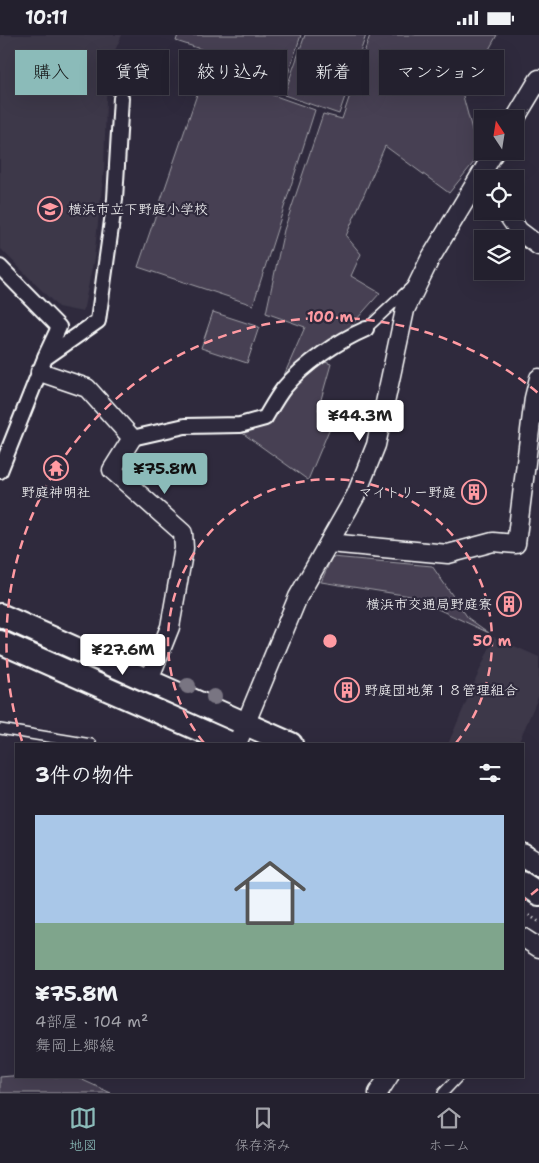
<!DOCTYPE html>
<html lang="ja">
<meta charset="utf-8">
<style>
body{margin:0;font-family:"Shantell Sans","Klee One",sans-serif;background:#2f2d3a;color:#f1f3f6;height:100vh;display:flex;flex-direction:column;font-size:19px;white-space:nowrap}
*{box-sizing:border-box;margin:0}
p{font-size:16px;color:#a3a3aa}
.icon{flex:none;width:28px;height:28px;fill:none;stroke:currentColor;stroke-width:2;stroke-linecap:round;stroke-linejoin:round}
.map{position:relative;flex:1;overflow:hidden}
.panel{position:absolute;left:15px;top:708px;width:509px;height:335px;display:flex;flex-direction:column;background:#23202e;border-radius:0px;box-shadow:0 5px 20px #0002,0 0 0 1px #403e4a}
.panel>*{flex:none}
.top-card{position:absolute;left:15px;top:15px;width:510px;height:45px;display:flex;gap:10px}
.needle{width:32px;rotate:348deg}
.fabs{position:absolute;left:474px;top:75px;display:grid;gap:10px}
.fabs a{display:grid;place-items:center;width:50px;height:50px;border-radius:0px;background:#23202e;box-shadow:0 5px 20px #0002,0 0 0 1px #403e4a;font-size:25px}
.price{position:absolute;translate:-50% -42px;padding:0 11px;border-radius:5px;background:#fff;color:#222;font-size:16px;line-height:32px;filter:drop-shadow(0 1px 2px #0008)}
.price::after{content:'';position:absolute;left:50%;top:30px;width:15px;height:11px;margin-left:-8px;background:inherit;clip-path:polygon(0 0,100% 0,50% 100%)}
.price.selected{background:#8bbbb9;color:#111}
ul{padding:0;list-style:none}
li{display:grid;align-content:center;gap:10px;height:265px;padding:0 20px}
li span{display:grid;place-items:center;height:155px;border-radius:0px;color:#555}
li>.icon{margin-inline-start:auto}
span .icon{width:90px;height:90px;fill:#fffc;stroke-width:1}
li b{font-size:21px}
h2{display:flex;justify-content:space-between;align-items:center;height:60px;padding:0 20px;font-size:21px}
.tag{padding:0 18px;border-radius:0px;background:#23202e;box-shadow:0 5px 20px #0002,0 0 0 1px #403e4a;font-size:18px;line-height:45px}
.tag.selected{background:#8bbbb9;color:#111}
.status{display:flex;justify-content:space-between;align-items:center;height:35px;padding:0 25px;background:#23202e;direction:ltr}
.status svg{height:14px;fill:currentColor}
.tab-bar{display:flex;justify-content:space-around;align-items:center;height:70px;border-top:1px solid #403e4a;background:#23202e;font-size:14px;color:#a3a3aa}
.tab-bar a{display:grid;justify-items:center;gap:2px}
.tab-bar .selected{color:#8bbbb9}
.map>svg:first-child{display:block}
.built{fill:#3c3749}
.green{fill:#464152;stroke:#a2a0a8}
.lines{fill:none;stroke-linecap:round;stroke-linejoin:round}
.service-casing{stroke:#fff;stroke-width:12}
.pedestrian-casing{stroke:#fff;stroke-width:18}
.minor-casing{stroke:#fff;stroke-width:21}
.tertiary-casing{stroke:#fff;stroke-width:26}
.path{stroke:#fff;stroke-width:3;stroke-dasharray:1 4;stroke-linecap:butt}
.service{stroke:#2f2a3d;stroke-width:9}
.pedestrian{stroke:#2f2a3d;stroke-width:14}
.minor{stroke:#2f2a3d;stroke-width:18}
.tertiary{stroke:#2f2a3d;stroke-width:22}
.tree{fill:#797582}
.ring{fill:none;stroke:#ff9aa2;stroke-width:2.5;stroke-dasharray:9 6}
.labels{text-anchor:middle;stroke-width:4.5;stroke-linejoin:round;paint-order:stroke}
.poi-label{font-size:14px;fill:#fff;stroke:#2f2a3d;text-anchor:start}
.centre{fill:#ff9aa2;stroke:#2f2a3d;stroke-width:2.5}
.ring-label{font-size:15px;text-anchor:middle;font-weight:bold;fill:#ff9aa2;stroke:#2f2a3d;stroke-width:4.5;stroke-linejoin:round;paint-order:stroke}
</style>
<div class="status"><b>10:11</b><svg viewBox="0 0 49 12"><path d="M0 12V9h3v3zM5 12V6h3v6zM10 12V3h3v9zM15 12V0h3v12zM26 1h20v11H26zM47 4h2v5h-2z"/></svg></div>
<div class="map">
<svg width="539" height="1058" viewBox="0 0 539 1058">
<rect width="100%" height="100%" fill="#2f2a3d"/>
<filter id="ink" filterUnits="userSpaceOnUse"><feTurbulence type="fractalNoise" baseFrequency=".02" numOctaves="2"/><feDisplacementMap in="SourceGraphic" scale="10" xChannelSelector="R" yChannelSelector="G"/><feConvolveMatrix kernelMatrix="1 2 1 2 8 2 1 2 1" color-interpolation-filters="sRGB"/></filter>
<g filter="url(#ink)">
<g class="built">
<polygon points="0,0 122,0 107,33 104,135 94,223 83,277 58,272 0,213"/>
<polygon points="494,602 539,622 539,660 518,709 448,709"/>
</g>
<g class="green">
<polygon points="178,0 301,0 287,42 176,6"/>
<polygon points="305,0 366,0 339,79 284,60"/>
<polygon points="370,0 497,0 463,61 479,121 449,158 385,111 346,201 361,219 351,241 380,258 348,294 282,345 305,292 266,278 284,195 323,79 342,84"/>
<polygon points="205,36 315,75 253,270 138,232"/>
<polygon points="213,277 259,292 247,328 201,313"/>
<polygon points="322,326 331,329 318,375 334,383 308,445 241,397 289,353"/>
<polygon points="332,522 432,531 468,583 489,598 410,561 321,547"/>
<polygon points="11,1041 76,1042 111,1058 0,1058 0,1042"/>
</g>
<g class="lines">
<defs>
<g id="service">
<polyline points="366,294 411,252"/>
<polyline points="0,694 91,709"/>
<polyline points="443,1058 459,1041"/>
</g>
<g id="pedestrian">
<polyline points="0,232 59,292 45,322"/>
<path d="M132 403 185 391 240 390 265 383C271 373 277 362 284 353 304 329 338 306 366 294"/>
<polyline points="0,436 45,323 98,286 115,164 121,63"/>
</g>
<g id="minor">
<polyline points="515,84 539,44"/>
<polyline points="505,176 519,196 539,211"/>
<polyline points="40,337 87,353 132,403 112,435 183,498 184,513 170,592 148,647"/>
<polyline points="329,508 448,519 493,507 516,509 534,363 539,343"/>
<polyline points="237,709 298,562 356,460 376,410 405,275 430,224 495,116"/>
<polyline points="522,902 539,913"/>
<polyline points="378,1058 389,1041"/>
</g>
<g id="tertiary">
<polyline points="0,580 291,709"/>
<polyline points="0,607 232,709"/>
<polyline points="522,820 539,830"/>
<polyline points="522,848 539,859"/>
</g>
</defs>
<use href="#service" class="service-casing"/>
<use href="#pedestrian" class="pedestrian-casing"/>
<use href="#minor" class="minor-casing"/>
<use href="#tertiary" class="tertiary-casing"/>
<polyline class="path" points="529,880 539,887"/>
<use href="#service" class="service"/>
<use href="#pedestrian" class="pedestrian"/>
<use href="#minor" class="minor"/>
<use href="#tertiary" class="tertiary"/>
</g>
<g class="tree">
<circle cx="188" cy="651" r="8"/>
<circle cx="214" cy="662" r="8"/>
</g>
</g>
<g class="ring">
<path d="M204 708A162 162 0 1 1 456 708"/>
<path d="M538 854A324 324 0 0 1 523 866M22 706A324 324 0 0 1 538 358"/>
</g>
<defs>
<symbol id="school-ring" viewBox="-11 -11 22 22"><circle r="9.5" fill="#2f2a3d" stroke="#ff9aa2" stroke-width="1.5"/><path d="M0-5L7-2L0 1L-7-2ZM-4 1L0 2.5L4 1V4Q0 6-4 4Z" fill="#ff9aa2"/></symbol>
<symbol id="temple-ring" viewBox="-11 -11 22 22"><circle r="9.5" fill="#2f2a3d" stroke="#ff9aa2" stroke-width="1.5"/><path d="M0-6L5-2H3V0L6.5 2.5H4V6H1.5V3h-3V6H-4V2.5H-6.5L-3 0V-2H-5Z" fill="#ff9aa2"/></symbol>
<symbol id="building-ring" viewBox="-11 -11 22 22"><circle r="9.5" fill="#2f2a3d" stroke="#ff9aa2" stroke-width="1.5"/><path d="M-4-6H4V6H1V3H-1V6H-4ZM-2.5-4.3h1.7v1.8h-1.7ZM.8-4.3h1.7v1.8H.8ZM-2.5-1h1.7V.8h-1.7ZM.8-1h1.7V.8H.8Z" fill="#ff9aa2"/></symbol>
</defs>
<g fill-rule="evenodd">
<use href="#school-ring" x="36" y="160" width="28" height="28"/>
<use href="#temple-ring" x="42" y="419" width="28" height="28"/>
<use href="#building-ring" x="460" y="443" width="28" height="28"/>
<use href="#building-ring" x="495" y="555" width="28" height="28"/>
<use href="#building-ring" x="333" y="641" width="28" height="28"/>
</g>
<g class="labels">
<g class="poi-label">
<text x="68" y="179">横浜市立下野庭小学校</text>
<text x="56" y="462" text-anchor="middle">野庭神明社</text>
<text x="456" y="462" text-anchor="end">マイトリー野庭</text>
<text x="492" y="574" text-anchor="end">横浜市交通局野庭寮</text>
<text x="364" y="660">野庭団地第１８管理組合</text>
</g>
</g>
<circle cx="330" cy="606" r="8" class="centre"/>
<g class="ring-label">
<text x="330" y="287">100 m</text>
<text x="492" y="611">50 m</text>
</g>
</svg>
<div class="fabs">
<a><svg class="needle" viewBox="-14 -14 28 28"><path d="M0-13l5 13h-10z" fill="#e53935"/><path d="M0 13l5-13h-10z" fill="#a3a3aa"/></svg></a>
<a><svg class="icon" aria-label="locate" viewBox="0 0 24 24"><circle cx="12" cy="12" r="6"/><path d="M12 2v4M12 18v4M2 12h4M18 12h4"/></svg></a>
<a><svg class="icon" aria-label="layers" viewBox="0 0 24 24"><path d="M12 4l9 5-9 5-9-5zM3 14l9 5 9-5"/></svg></a>
</div>
<b class="price" style="left:360px;top:407px">¥44.3M</b>
<b class="price selected" style="left:165px;top:460px">¥75.8M</b>
<b class="price" style="left:123px;top:641px">¥27.6M</b>
<div class="top-card">
<a class="tag selected">購入</a>
<a class="tag">賃貸</a>
<a class="tag">絞り込み</a>
<a class="tag">新着</a>
<a class="tag">マンション</a>
</div>
<section class="panel">
<h2>3件の物件<svg class="icon" aria-label="filters" viewBox="0 0 24 24"><path d="M4 7h16M4 17h16"/><circle cx="9" cy="7" r="2"/><circle cx="15" cy="17" r="2"/></svg></h2>
<ul>
<li><span style="background:linear-gradient(#a9c7e8 70%,#7fa58c 0)"><svg class="icon" aria-label="home" viewBox="0 0 24 24"><path d="M3 11l9-7 9 7M6 9v11h12V9"/></svg></span><div><b>¥75.8M</b><p>4部屋 · 104 m²</p><p>舞岡上郷線</p></div></li>
</ul>
</section>
</div>
<nav class="tab-bar">
<a class="selected"><svg class="icon" aria-label="map" viewBox="0 0 24 24"><path d="M3 6l6-2 6 2 6-2v14l-6 2-6-2-6 2zM9 4v14M15 6v14"/></svg>地図</a>
<a><svg class="icon" aria-label="saved" viewBox="0 0 24 24"><path d="M7 4h10v16l-5-4-5 4z"/></svg>保存済み</a>
<a><svg class="icon" aria-label="home" viewBox="0 0 24 24"><path d="M3 11l9-7 9 7M6 9v11h12V9"/></svg>ホーム</a>
</nav>
